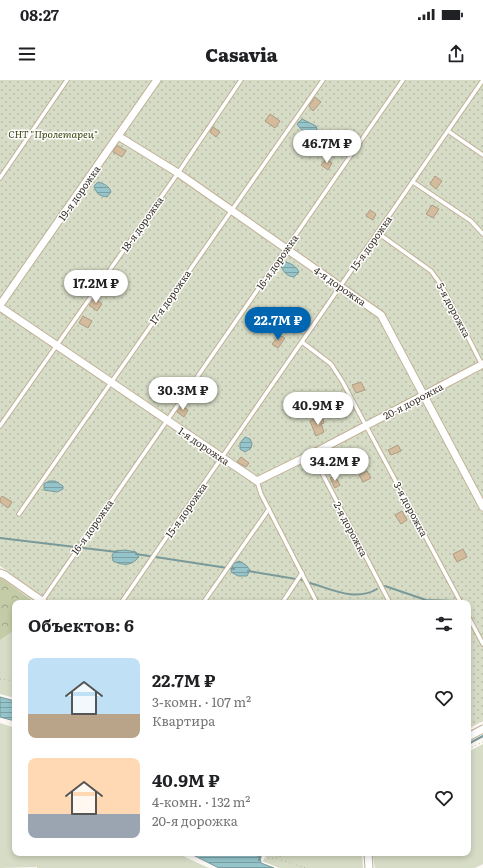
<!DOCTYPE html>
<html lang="ru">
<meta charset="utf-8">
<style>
body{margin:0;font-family:Literata,serif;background:#f6f6f6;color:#202124;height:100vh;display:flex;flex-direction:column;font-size:15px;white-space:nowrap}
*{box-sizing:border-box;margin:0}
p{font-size:13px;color:#757577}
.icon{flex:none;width:22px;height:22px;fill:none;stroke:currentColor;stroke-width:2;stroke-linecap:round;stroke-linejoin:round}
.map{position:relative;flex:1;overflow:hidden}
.sheet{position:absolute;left:12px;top:520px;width:459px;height:256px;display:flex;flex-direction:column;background:#fff;border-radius:8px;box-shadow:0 2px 6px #0003}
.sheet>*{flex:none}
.price{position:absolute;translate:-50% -34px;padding:0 9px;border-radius:14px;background:#fff;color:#222;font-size:13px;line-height:26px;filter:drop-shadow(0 1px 2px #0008)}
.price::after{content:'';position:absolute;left:50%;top:24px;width:12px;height:9px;margin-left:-6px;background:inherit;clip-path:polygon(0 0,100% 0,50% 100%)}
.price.selected{background:#0066b2;color:#fff}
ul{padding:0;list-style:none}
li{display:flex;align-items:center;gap:12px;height:100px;padding:0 16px}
li span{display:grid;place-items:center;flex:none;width:112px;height:80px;border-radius:8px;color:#555}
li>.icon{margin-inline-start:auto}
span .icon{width:48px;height:48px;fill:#fffc;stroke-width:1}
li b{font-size:17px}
h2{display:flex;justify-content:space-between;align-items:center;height:48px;padding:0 16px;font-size:17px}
.status{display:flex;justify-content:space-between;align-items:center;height:28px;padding:0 20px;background:#fff;direction:ltr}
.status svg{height:11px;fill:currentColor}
header{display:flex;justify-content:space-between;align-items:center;height:52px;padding:0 16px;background:#fff;font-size:18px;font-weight:800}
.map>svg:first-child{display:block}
.grass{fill:#d6dcc5}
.forest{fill:url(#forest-crowns)}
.park{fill:url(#park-dots)}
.water{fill:url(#water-rules);stroke:#79999a}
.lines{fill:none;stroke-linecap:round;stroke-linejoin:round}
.stream{stroke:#79999a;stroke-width:2}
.building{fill:#d3bb9b;stroke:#ae9c83}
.lane-casing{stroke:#c2b097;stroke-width:5.5}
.street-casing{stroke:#c2b097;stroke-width:9}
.path{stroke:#bab4ae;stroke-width:1;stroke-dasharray:1 3;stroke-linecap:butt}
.lane{stroke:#fff;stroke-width:3.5}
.street{stroke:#fff;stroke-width:7}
.labels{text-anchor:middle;stroke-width:3;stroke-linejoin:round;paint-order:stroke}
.park-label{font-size:10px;font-style:italic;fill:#3a4407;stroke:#fff}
.street-label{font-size:10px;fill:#393127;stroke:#fff}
</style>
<div class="status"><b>08:27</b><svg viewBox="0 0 49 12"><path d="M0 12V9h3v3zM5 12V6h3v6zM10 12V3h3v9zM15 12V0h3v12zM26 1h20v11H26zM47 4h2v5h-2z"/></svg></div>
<header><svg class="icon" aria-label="menu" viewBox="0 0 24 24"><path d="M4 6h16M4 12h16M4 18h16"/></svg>Casavia<svg class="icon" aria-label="share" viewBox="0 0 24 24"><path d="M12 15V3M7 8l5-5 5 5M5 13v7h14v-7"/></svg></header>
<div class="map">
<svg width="483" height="788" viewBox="0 0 483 788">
<defs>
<pattern id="forest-crowns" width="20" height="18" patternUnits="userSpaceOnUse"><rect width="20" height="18" fill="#c3cca7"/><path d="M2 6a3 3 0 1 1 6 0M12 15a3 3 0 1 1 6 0" fill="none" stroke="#9fa688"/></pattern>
<pattern id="park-dots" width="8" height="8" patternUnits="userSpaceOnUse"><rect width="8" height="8" fill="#d6dcc5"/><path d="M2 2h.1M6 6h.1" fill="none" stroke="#b8bda9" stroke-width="1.8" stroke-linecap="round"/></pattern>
<pattern id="water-rules" width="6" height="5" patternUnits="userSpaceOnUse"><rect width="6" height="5" fill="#95c5cb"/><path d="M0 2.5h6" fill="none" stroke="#7ba1a5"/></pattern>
</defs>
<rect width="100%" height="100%" fill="#fcf8f3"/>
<g class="grass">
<polygon points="15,550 15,618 0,614 0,560"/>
<polygon points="0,643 15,648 15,773 179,773 187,778 209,788 37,788 37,787 0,788"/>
<polygon points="483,664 483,784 475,788 375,788 372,773 468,773 468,672"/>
<polygon points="264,773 362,773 363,788 279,788 262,781 266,779"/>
</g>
<polygon class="forest" points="0,497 36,523 15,523 15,550 0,560"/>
<polygon class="park" points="0,0 483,0 483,641 468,649 468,523 53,523 0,486"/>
<g class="water">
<path d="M302 39 316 46 317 49 312 55C306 54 300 49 297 44Z"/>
<path d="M98 102C105 104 109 106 111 112L107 117C99 116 96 113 94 106Z"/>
<path d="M286 182C292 184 296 186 299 192L294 197C287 196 284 193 281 186Z"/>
<polygon points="245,357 250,359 252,363 251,368 245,372 240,369 240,363"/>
<polygon points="49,401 55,401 63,406 63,409 57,412 44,410 44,404"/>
<path d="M125 470 136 472 139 477C131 486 124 486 113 481L112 475 115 471Z"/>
<polygon points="239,481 246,485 250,490 247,496 238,496 231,492 233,484"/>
<polygon points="0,617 15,621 15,641 0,637"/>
<path d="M189 773H237C245 776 252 773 260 777L261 783 274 788H219Z"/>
</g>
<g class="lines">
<g class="stream">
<polyline points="0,458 117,472"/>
<polyline points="136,474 234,489"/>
<polyline points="248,491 302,500"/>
<path d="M310 503C331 509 356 522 377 509"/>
<polyline points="385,506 426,520 455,521"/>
<polyline points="468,664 483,656"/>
<polyline points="259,780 261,775 268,773"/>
</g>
</g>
<g class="building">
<polygon points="315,17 321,22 313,31 309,26"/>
<polygon points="270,34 280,41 275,48 265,41"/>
<polygon points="213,47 220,52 216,57 210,52"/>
<polygon points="117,65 126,71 122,77 113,72"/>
<polygon points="326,79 332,83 328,90 321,85"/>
<polygon points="435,96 442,101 436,109 430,104"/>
<polygon points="432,125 439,129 433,138 426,134"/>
<polygon points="370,130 376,134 373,140 366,136"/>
<polygon points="94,218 102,224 97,231 89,225"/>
<polygon points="83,236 92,241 88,248 79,243"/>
<polygon points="279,255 285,258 278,268 272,264"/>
<polygon points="361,302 365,310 356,313 352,305"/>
<polygon points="182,326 188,330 184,337 177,332"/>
<polygon points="322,336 324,343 321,344 324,352 316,356 310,341"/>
<polygon points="398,365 401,371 391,375 388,370"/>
<polygon points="241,377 249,383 246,387 237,382"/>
<polygon points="367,391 371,398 363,402 359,395"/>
<polygon points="335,396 340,405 335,408 330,398"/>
<polygon points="2,416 12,422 8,428 0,422 0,419"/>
<polygon points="402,431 407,440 401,444 395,435"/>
<polygon points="463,469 467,477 457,482 453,474"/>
</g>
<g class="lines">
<defs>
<g id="lane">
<polyline points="448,51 483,75"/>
<polyline points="0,98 67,0"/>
<polyline points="413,102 471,141 483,154"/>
<polyline points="378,153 431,191 442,206 482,285"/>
<polyline points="302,262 331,284 342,301 461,523"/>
<polyline points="0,346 178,93 241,0"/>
<polyline points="312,374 390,523"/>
<polyline points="257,401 261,414 317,523"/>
<polyline points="19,434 323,0"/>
<polyline points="42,521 403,0"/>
<polyline points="121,523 483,0"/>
<polyline points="203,523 269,429"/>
<polyline points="282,523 302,493"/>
<polyline points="468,536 483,564"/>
</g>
<g id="street">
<polyline points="118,56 178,93 381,235 483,427"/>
<polyline points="0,225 157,0"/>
<polyline points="0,227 257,401 312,374 483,284"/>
<polyline points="0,493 5,495 45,523"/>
<polyline points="468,657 483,649"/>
<polyline points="368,773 369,788"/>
</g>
</defs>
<use href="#lane" class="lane-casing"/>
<use href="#street" class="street-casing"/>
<g class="path">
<polyline points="0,599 15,601"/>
<polyline points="468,669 483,662"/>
<polyline points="262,773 261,777 263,779 279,778"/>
<polyline points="287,773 280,776 281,780 306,788"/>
</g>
<use href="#lane" class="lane"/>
<use href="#street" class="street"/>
</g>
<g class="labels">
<g class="park-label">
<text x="53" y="58">СНТ "Пролетарец"</text>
</g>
<g class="street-label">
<text transform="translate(79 113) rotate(-55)" y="4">19-я дорожка</text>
<text transform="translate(142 144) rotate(-55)" y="4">18-я дорожка</text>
<text transform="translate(371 163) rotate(-55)" y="4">15-я дорожка</text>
<text transform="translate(277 182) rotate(-55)" y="4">16-я дорожка</text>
<text transform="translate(340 206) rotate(35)" y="4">4-я дорожка</text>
<text transform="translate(170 217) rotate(-55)" y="4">17-я дорожка</text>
<text transform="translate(454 230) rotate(62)" y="4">5-я дорожка</text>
<text transform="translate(413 321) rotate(-28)" y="4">20-я дорожка</text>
<text transform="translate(204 366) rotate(34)" y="4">1-я дорожка</text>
<text transform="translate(411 429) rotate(62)" y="4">3-я дорожка</text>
<text transform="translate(186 430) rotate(-55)" y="4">15-я дорожка</text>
<text transform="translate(92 447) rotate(-55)" y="4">16-я дорожка</text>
<text transform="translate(351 449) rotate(62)" y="4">2-я дорожка</text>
</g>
</g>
</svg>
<b class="price" style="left:327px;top:84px">46.7M ₽</b>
<b class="price" style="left:96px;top:224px">17.2M ₽</b>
<b class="price selected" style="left:278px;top:261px">22.7M ₽</b>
<b class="price" style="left:183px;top:331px">30.3M ₽</b>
<b class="price" style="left:318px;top:346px">40.9M ₽</b>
<b class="price" style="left:335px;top:402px">34.2M ₽</b>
<section class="sheet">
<h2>Объектов: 6<svg class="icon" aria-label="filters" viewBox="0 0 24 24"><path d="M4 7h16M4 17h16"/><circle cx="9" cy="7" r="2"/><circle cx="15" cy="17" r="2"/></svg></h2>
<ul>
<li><span style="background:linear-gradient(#bfe0f5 70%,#b9a48a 0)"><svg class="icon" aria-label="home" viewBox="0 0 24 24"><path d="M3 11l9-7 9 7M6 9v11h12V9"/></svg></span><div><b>22.7M ₽</b><p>3-комн. · 107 m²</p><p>Квартира</p></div><svg class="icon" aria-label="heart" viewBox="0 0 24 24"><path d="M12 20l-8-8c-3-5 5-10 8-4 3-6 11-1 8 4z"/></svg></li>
<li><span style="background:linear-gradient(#ffd9b3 70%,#9aa5b1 0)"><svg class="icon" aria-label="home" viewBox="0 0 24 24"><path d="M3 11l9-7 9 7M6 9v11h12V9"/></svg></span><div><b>40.9M ₽</b><p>4-комн. · 132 m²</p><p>20-я дорожка</p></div><svg class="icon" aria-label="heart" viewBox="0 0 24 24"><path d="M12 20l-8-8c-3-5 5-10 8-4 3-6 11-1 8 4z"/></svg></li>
</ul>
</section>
</div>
